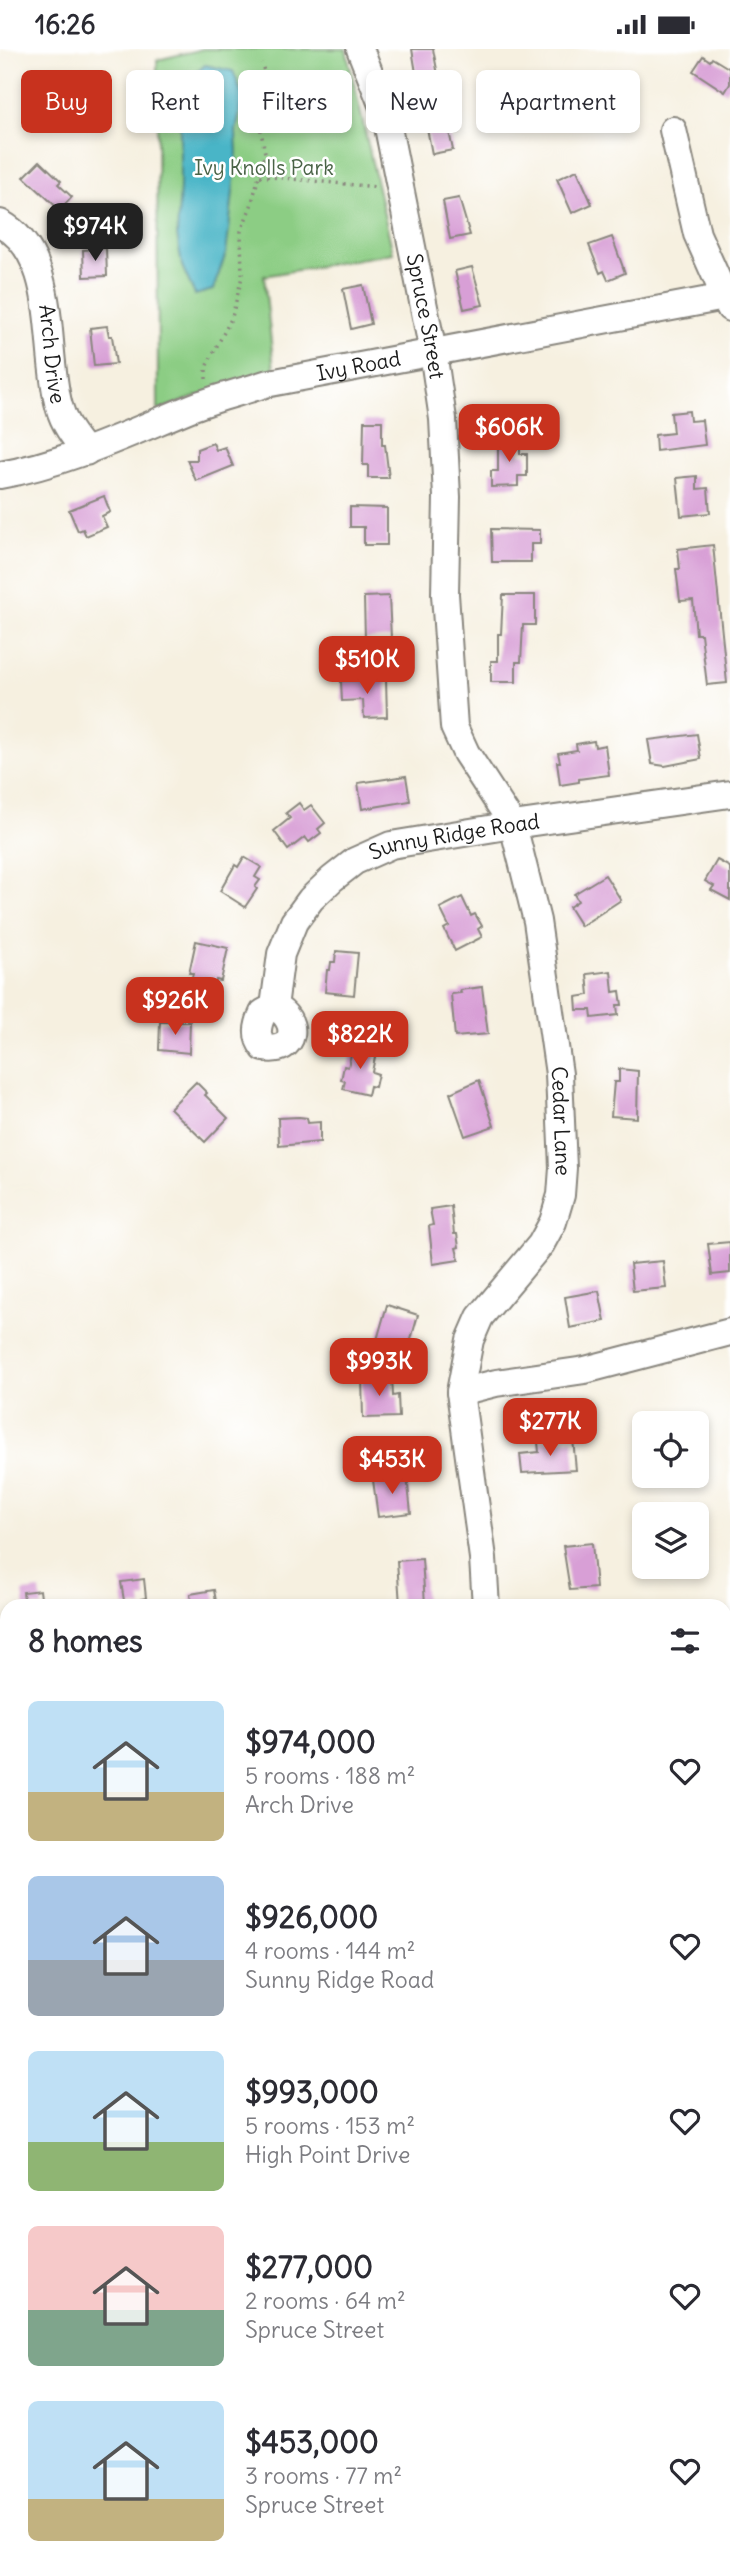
<!DOCTYPE html>
<meta charset="utf-8">
<style>
body{margin:0;font-family:Delius,sans-serif;background:#f2f2f3;color:#2b2b33;height:100vh;display:flex;flex-direction:column;font-size:26px;white-space:nowrap}
*{box-sizing:border-box;margin:0}
p{font-size:23px;color:#7c7c81}
.icon{flex:none;width:38px;height:38px;fill:none;stroke:currentColor;stroke-width:2;stroke-linecap:round;stroke-linejoin:round}
.map{position:relative;flex:1;overflow:hidden}
.details{position:absolute;left:0px;top:1550px;width:732px;height:975px;display:flex;flex-direction:column;background:#fff;border-radius:21px 21px 0 0;box-shadow:0 4px 10px #0003}
.details>*{flex:none}
.guide{position:absolute;left:21px;top:21px;width:690px;height:63px;display:flex;gap:14px}
.fabs{position:absolute;left:632px;top:1362px;display:grid;gap:14px}
.fabs a{display:grid;place-items:center;width:77px;height:77px;border-radius:10px;background:#fff;box-shadow:0 4px 10px #0003;font-size:35px}
.price{position:absolute;translate:-50% -60px;padding:0 16px;border-radius:14px;background:#c8321e;color:#fff;font-size:23px;line-height:46px;filter:drop-shadow(0 2px 4px #0008)}
.price::after{content:'';position:absolute;left:50%;top:42px;width:21px;height:16px;margin-left:-10px;background:inherit;clip-path:polygon(0 0,100% 0,50% 100%)}
.price.current{background:#222;color:#fff}
ul{padding:0;list-style:none}
li{display:flex;align-items:center;gap:21px;height:175px;padding:0 28px}
li span{display:grid;place-items:center;flex:none;width:196px;height:140px;border-radius:10px;color:#555}
li>.icon{margin-inline-start:auto}
span .icon{width:84px;height:84px;fill:#fffc;stroke-width:1}
li b{font-size:30px}
h2{display:flex;justify-content:space-between;align-items:center;height:84px;padding:0 28px;font-size:30px}
.tag{padding:0 24px;border-radius:10px;background:#fff;box-shadow:0 4px 10px #0003;font-size:24px;line-height:63px}
.tag.current{background:#c8321e;color:#fff}
.status{display:flex;justify-content:space-between;align-items:center;height:49px;padding:0 35px;background:#fff;direction:ltr}
.status svg{height:19px;fill:currentColor}
.map>svg:first-child{display:block}
.green{fill:#8ccd84;stroke:#547450;stroke-width:2}
.water{fill:#4ab5c7;stroke:#336872;stroke-width:2}
.building{fill:#d89fd6}
.lines{fill:none;stroke-linecap:round;stroke-linejoin:round}
.minor-casing{stroke:#89867e;stroke-width:30}
.path{stroke:#89867e;stroke-width:3.5;stroke-dasharray:2 5;stroke-linecap:butt}
.minor{stroke:#fff;stroke-width:26}
.labels{text-anchor:middle;stroke-width:5;stroke-linejoin:round;paint-order:stroke}
.park-label{font-size:21px;fill:#496346;stroke:#fff}
.street-label{font-size:21px;fill:#1c1c1c;stroke:#fff}
</style>
<div class="status"><b>16:26</b><svg viewBox="0 0 49 12"><path d="M0 12V9h3v3zM5 12V6h3v6zM10 12V3h3v9zM15 12V0h3v12zM26 1h20v11H26zM47 4h2v5h-2z"/></svg></div>
<div class="map">
<svg width="730" height="2524" viewBox="0 0 730 2524">
<rect width="100%" height="100%" fill="#fff"/>
<filter id="ink" filterUnits="userSpaceOnUse"><feTurbulence type="fractalNoise" baseFrequency=".0143" numOctaves="2"/><feDisplacementMap in="SourceGraphic" scale="14" xChannelSelector="R" yChannelSelector="G"/><feConvolveMatrix kernelMatrix="1 2 1 2 8 2 1 2 1" color-interpolation-filters="sRGB"/></filter>
<filter id="wash" filterUnits="userSpaceOnUse"><feTurbulence type="fractalNoise" baseFrequency=".00686" numOctaves="4" result="noise"/><feDisplacementMap in="SourceGraphic" scale="28" xChannelSelector="R" yChannelSelector="G"/><feGaussianBlur stdDeviation="1.57" result="paint"/><feColorMatrix in="noise" values="0 0 0 0 0 0 0 0 0 0 0 0 0 0 0 0 0 1.4 0 .05"/><feComposite in="paint" operator="in"/></filter>
<g filter="url(#wash)">
<rect width="100%" height="100%" fill="#f6f0e0"/>
<polygon class="green" points="203,0 346,0 393,204 264,227 274,321 158,361 157,11"/>
<polygon class="water" points="205,16 233,22 243,48 236,82 237,104 229,181 226,204 213,241 195,246 182,217 177,186 180,138 180,76 182,40 191,28"/>
<g id="blocks">
<g class="building">
<polygon points="412,0 433,0 438,26 417,30"/>
<polygon points="703,7 710,12 712,9 730,20 730,35 725,43 693,22"/>
<polygon points="608,24 626,30 619,50 609,46 608,51 602,50 594,72 576,66 580,57 576,56 586,28 604,34"/>
<polygon points="445,64 453,101 432,105 425,69"/>
<polygon points="40,112 61,132 58,135 72,148 60,161 24,128"/>
<polygon points="577,121 592,155 572,164 557,130"/>
<polygon points="459,149 470,186 450,190 443,152"/>
<polygon points="612,188 625,224 608,231 604,222 600,224 589,196"/>
<polygon points="106,199 107,227 84,228 83,201"/>
<polygon points="472,218 483,256 464,260 455,222"/>
<polygon points="363,236 371,275 351,280 343,240"/>
<polygon points="107,277 109,287 112,287 116,315 94,317 90,279"/>
<polygon points="689,362 690,372 702,371 705,396 656,402 655,386 673,384 671,364"/>
<polygon points="364,372 382,372 382,396 385,396 389,429 368,429 368,416 363,416"/>
<polygon points="498,391 520,391 520,405 527,405 527,427 518,427 518,437 491,438 491,422 498,422"/>
<polygon points="213,394 216,401 225,398 233,417 196,432 187,411 197,411 197,400"/>
<polygon points="697,427 697,440 708,439 710,464 681,467 677,429"/>
<polygon points="104,447 110,463 102,467 107,478 86,487 83,480 78,482 69,461"/>
<polygon points="350,458 387,459 387,496 364,496 364,478 350,478"/>
<polygon points="491,480 540,481 540,495 531,495 531,513 492,513"/>
<polygon points="713,496 727,634 707,636 701,585 696,585 693,551 680,552 676,520 680,520 678,500"/>
<polygon points="503,546 535,546 535,576 523,576 521,613 516,613 516,633 491,633 491,612 498,612 498,585 501,585"/>
<polygon points="389,547 391,589 365,590 364,548"/>
<polygon points="386,630 387,668 364,669 363,651 342,652 341,632"/>
<polygon points="697,685 701,710 665,717 652,715 648,691"/>
<polygon points="594,692 595,698 605,696 609,726 579,730 579,733 560,736 557,713 560,713 558,704 577,701 576,695"/>
<polygon points="406,727 410,752 362,760 358,734"/>
<polygon points="299,754 304,761 311,756 325,774 318,780 321,784 309,793 305,788 288,801 274,782 290,769 286,764"/>
<polygon points="244,808 261,818 255,828 260,831 255,838 257,840 245,858 220,842 235,816 238,818"/>
<polygon points="717,811 730,818 730,851 711,841 714,837 705,832"/>
<polygon points="605,826 621,851 581,877 569,858 578,852 574,845"/>
<polygon points="462,848 471,867 475,865 482,877 478,880 482,888 455,902 444,880 449,877 440,859"/>
<polygon points="196,892 228,899 221,932 216,931 213,943 190,938 193,924 189,924"/>
<polygon points="336,902 358,904 354,946 325,943 327,921 330,921 331,913 335,913"/>
<polygon points="611,922 613,943 620,942 622,956 617,956 618,966 592,969 591,961 577,961 576,948 589,946 587,925"/>
<polygon points="482,938 488,985 455,988 451,945 461,944 460,941"/>
<polygon points="160,973 190,973 189,1004 159,1001"/>
<polygon points="353,997 376,1003 372,1023 378,1025 375,1038 370,1037 368,1046 343,1040 345,1032 341,1031 344,1017 348,1018"/>
<polygon points="619,1020 638,1022 637,1069 611,1067 614,1033 619,1033"/>
<polygon points="479,1031 494,1077 465,1087 450,1044"/>
<polygon points="196,1033 207,1044 205,1046 228,1069 205,1093 170,1059"/>
<polygon points="299,1068 307,1069 308,1074 320,1073 320,1093 279,1097 278,1069"/>
<polygon points="451,1157 454,1185 457,1185 459,1198 456,1199 459,1211 433,1215 429,1177 433,1176 430,1160"/>
<polygon points="730,1193 730,1224 712,1226 708,1195"/>
<polygon points="663,1212 666,1239 633,1242 630,1215"/>
<polygon points="599,1242 605,1272 570,1279 565,1248"/>
<polygon points="387,1256 418,1266 408,1301 377,1291"/>
<polygon points="392,1327 393,1347 398,1346 399,1368 363,1369 362,1328"/>
<polygon points="573,1390 576,1421 522,1424 520,1405 539,1403 538,1393"/>
<polygon points="407,1427 411,1464 378,1468 373,1431"/>
<polygon points="592,1494 596,1539 570,1541 563,1497"/>
<polygon points="422,1510 425,1555 400,1556 397,1512"/>
<polygon points="144,1530 146,1549 141,1550 142,1558 125,1558 121,1533"/>
<polygon points="40,1541 42,1558 25,1558 23,1543"/>
<polygon points="214,1541 217,1558 192,1558 190,1545"/>
</g>
</g>
</g>
<g filter="url(#ink)">
<use href="#blocks" fill-opacity="0" stroke="#89867e" stroke-width="2"/>
<g class="lines">
<defs>
<g id="minor">
<path id="s1" d="M360 0 385 63 433 303 443 370 447 448 445 545 454 678 466 704 513 776 537 872 559 1025 563 1119 561 1146 553 1173 541 1195 480 1268 470 1291 460 1343 483 1509 486 1558"/>
<polyline points="673,81 697,185 730,259"/>
<path id="s2" d="M0 174C60 206 43 300 59 357 64 376 75 389 86 403"/>
<path id="s3" d="M0 426C68 414 129 384 193 358 216 349 241 343 265 335L730 247"/>
<path id="s4" d="M274 958 281 905 294 873 311 850 332 830 355 812 391 796 513 776 730 745"/>
<path d="M274 958C300 970 297 1005 264 999 255 988 257 977 263 964Z"/>
<polyline points="460,1343 496,1334 585,1321 730,1283"/>
<polyline points="724,1867 730,1866"/>
<polyline points="0,1975 7,1973"/>
<polyline points="724,2257 730,2253"/>
<polyline points="620,2524 621,2518"/>
</g>
</defs>
<use href="#minor" class="minor-casing"/>
<g class="path">
<polyline points="260,127 377,138"/>
<polyline points="206,330 206,318 232,268 242,228 241,182 251,157 265,104 260,77 261,52 266,27 261,14"/>
</g>
<use href="#minor" class="minor"/>
</g>
</g>
<g class="labels">
<g class="park-label">
<text x="264" y="126">Ivy Knolls Park</text>
</g>
<g class="street-label">
<text dy="7" stroke="none"><textPath href="#s1" startOffset="276">Spruce Street</textPath></text>
<text dy="7" stroke="none"><textPath href="#s2" startOffset="147">Arch Drive</textPath></text>
<text dy="7" stroke="none"><textPath href="#s3" startOffset="376">Ivy Road</textPath></text>
<text dy="7" stroke="none"><textPath href="#s4" startOffset="278">Sunny Ridge Road</textPath></text>
<text dy="7" stroke="none"><textPath href="#s1" startOffset="1104">Cedar Lane</textPath></text>
</g>
</g>
</svg>
<div class="fabs">
<a><svg class="icon" aria-label="locate" viewBox="0 0 24 24"><circle cx="12" cy="12" r="6"/><path d="M12 2v4M12 18v4M2 12h4M18 12h4"/></svg></a>
<a><svg class="icon" aria-label="layers" viewBox="0 0 24 24"><path d="M12 4l9 5-9 5-9-5zM3 14l9 5 9-5"/></svg></a>
</div>
<b class="price current" style="left:95px;top:214px">$974K</b>
<b class="price" style="left:509px;top:415px">$606K</b>
<b class="price" style="left:367px;top:647px">$510K</b>
<b class="price" style="left:175px;top:988px">$926K</b>
<b class="price" style="left:360px;top:1022px">$822K</b>
<b class="price" style="left:379px;top:1349px">$993K</b>
<b class="price" style="left:550px;top:1409px">$277K</b>
<b class="price" style="left:392px;top:1447px">$453K</b>
<div class="guide">
<a class="tag current">Buy</a>
<a class="tag">Rent</a>
<a class="tag">Filters</a>
<a class="tag">New</a>
<a class="tag">Apartment</a>
</div>
<section class="details">
<h2>8 homes<svg class="icon" aria-label="filters" viewBox="0 0 24 24"><path d="M4 7h16M4 17h16"/><circle cx="9" cy="7" r="2"/><circle cx="15" cy="17" r="2"/></svg></h2>
<ul>
<li><span style="background:linear-gradient(#bfe0f5 65%,#c2b280 0)"><svg class="icon" aria-label="home" viewBox="0 0 24 24"><path d="M3 11l9-7 9 7M6 9v11h12V9"/></svg></span><div><b>$974,000</b><p>5 rooms · 188 m²</p><p>Arch Drive</p></div><svg class="icon" aria-label="heart" viewBox="0 0 24 24"><path d="M12 20l-8-8c-3-5 5-10 8-4 3-6 11-1 8 4z"/></svg></li>
<li><span style="background:linear-gradient(#a9c7e8 60%,#9aa5b1 0)"><svg class="icon" aria-label="home" viewBox="0 0 24 24"><path d="M3 11l9-7 9 7M6 9v11h12V9"/></svg></span><div><b>$926,000</b><p>4 rooms · 144 m²</p><p>Sunny Ridge Road</p></div><svg class="icon" aria-label="heart" viewBox="0 0 24 24"><path d="M12 20l-8-8c-3-5 5-10 8-4 3-6 11-1 8 4z"/></svg></li>
<li><span style="background:linear-gradient(#bfe0f5 65%,#8fb573 0)"><svg class="icon" aria-label="home" viewBox="0 0 24 24"><path d="M3 11l9-7 9 7M6 9v11h12V9"/></svg></span><div><b>$993,000</b><p>5 rooms · 153 m²</p><p>High Point Drive</p></div><svg class="icon" aria-label="heart" viewBox="0 0 24 24"><path d="M12 20l-8-8c-3-5 5-10 8-4 3-6 11-1 8 4z"/></svg></li>
<li><span style="background:linear-gradient(#f6c9c9 60%,#7fa58c 0)"><svg class="icon" aria-label="home" viewBox="0 0 24 24"><path d="M3 11l9-7 9 7M6 9v11h12V9"/></svg></span><div><b>$277,000</b><p>2 rooms · 64 m²</p><p>Spruce Street</p></div><svg class="icon" aria-label="heart" viewBox="0 0 24 24"><path d="M12 20l-8-8c-3-5 5-10 8-4 3-6 11-1 8 4z"/></svg></li>
<li><span style="background:linear-gradient(#bfe0f5 70%,#c2b280 0)"><svg class="icon" aria-label="home" viewBox="0 0 24 24"><path d="M3 11l9-7 9 7M6 9v11h12V9"/></svg></span><div><b>$453,000</b><p>3 rooms · 77 m²</p><p>Spruce Street</p></div><svg class="icon" aria-label="heart" viewBox="0 0 24 24"><path d="M12 20l-8-8c-3-5 5-10 8-4 3-6 11-1 8 4z"/></svg></li>
</ul>
</section>
</div>
